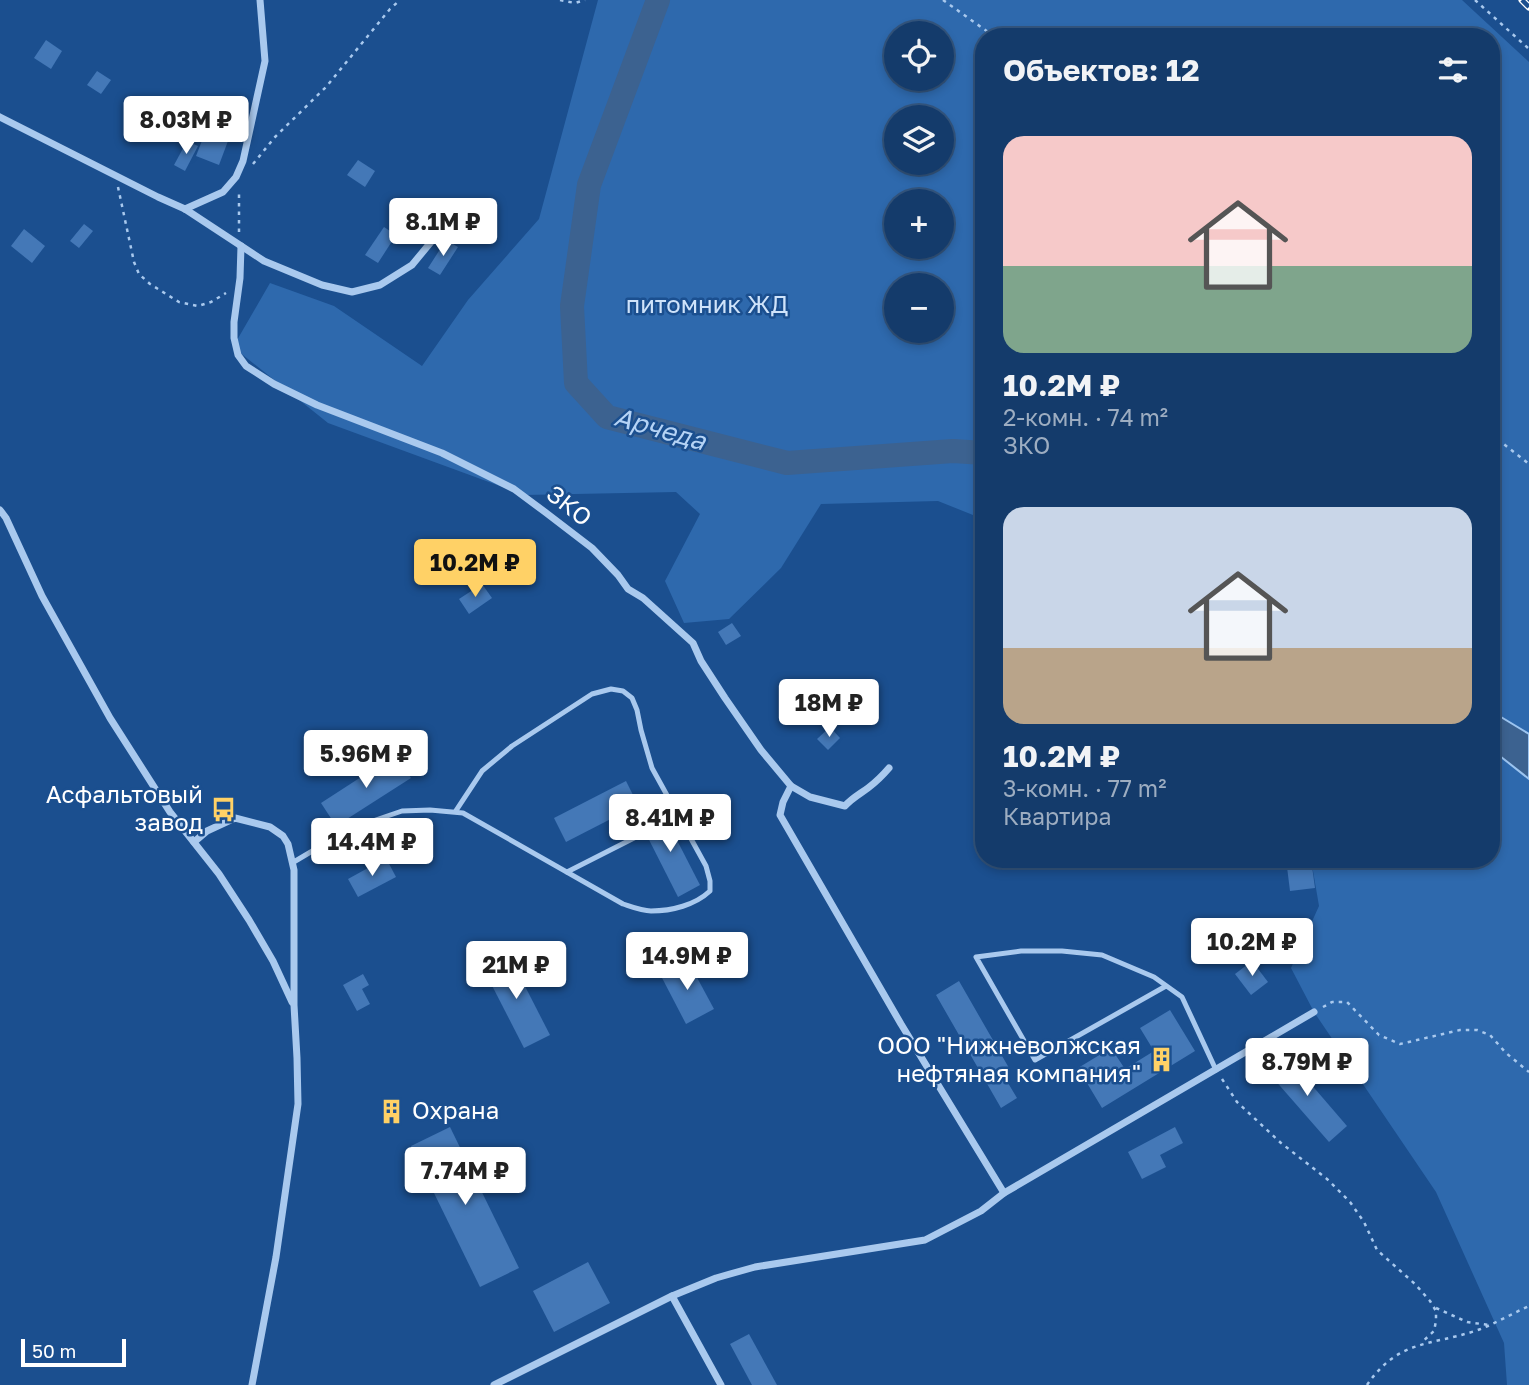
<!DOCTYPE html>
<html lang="ru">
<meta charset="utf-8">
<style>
body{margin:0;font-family:"Golos Text",sans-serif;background:#214673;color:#f1f3f6;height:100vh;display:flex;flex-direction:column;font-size:26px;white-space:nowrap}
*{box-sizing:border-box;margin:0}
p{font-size:23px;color:#9dadc1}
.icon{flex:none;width:38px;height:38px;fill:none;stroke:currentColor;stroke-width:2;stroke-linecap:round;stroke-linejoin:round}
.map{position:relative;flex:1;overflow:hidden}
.sheet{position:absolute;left:975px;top:28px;width:525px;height:840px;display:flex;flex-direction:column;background:#143b6b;border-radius:28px;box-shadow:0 4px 10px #0003,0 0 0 2px #33557e}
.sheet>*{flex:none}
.buttons{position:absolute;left:884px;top:21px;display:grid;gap:14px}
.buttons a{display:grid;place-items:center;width:70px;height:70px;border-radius:50%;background:#143b6b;box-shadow:0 4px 10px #0003,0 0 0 2px #33557e;font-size:35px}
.scale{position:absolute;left:21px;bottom:18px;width:105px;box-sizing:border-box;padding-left:7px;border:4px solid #fff;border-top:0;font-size:19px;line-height:24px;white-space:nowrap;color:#fff;-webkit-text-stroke:5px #1b4f8f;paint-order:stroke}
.price{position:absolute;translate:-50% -60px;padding:0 16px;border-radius:7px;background:#fff;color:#222;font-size:23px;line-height:46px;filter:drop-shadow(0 2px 4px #0008)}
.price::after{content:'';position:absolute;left:50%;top:42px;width:21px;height:16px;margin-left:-10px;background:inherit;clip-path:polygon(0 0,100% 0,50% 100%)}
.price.active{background:#ffd166;color:#111}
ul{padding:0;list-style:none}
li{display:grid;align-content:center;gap:14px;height:371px;padding:0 28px}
li span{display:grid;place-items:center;height:217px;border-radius:21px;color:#555}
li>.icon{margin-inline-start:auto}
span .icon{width:126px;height:126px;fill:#fffc;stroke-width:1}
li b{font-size:30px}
h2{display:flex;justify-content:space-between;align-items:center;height:84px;padding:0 28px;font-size:30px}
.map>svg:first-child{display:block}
.green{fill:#2e69ad;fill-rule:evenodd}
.water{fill:#3c6290;stroke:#9cc4f0;stroke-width:2}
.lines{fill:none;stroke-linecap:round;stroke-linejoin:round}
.river{stroke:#3c6290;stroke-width:24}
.building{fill:#4478b7}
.path{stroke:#a9c9ee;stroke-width:2.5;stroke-dasharray:3.5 5;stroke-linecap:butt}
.service{stroke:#a9c9ee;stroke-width:5}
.minor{stroke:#a9c9ee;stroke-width:7}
.rail-casing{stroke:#fff;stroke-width:7}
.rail{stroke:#1b4f8f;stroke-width:4.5;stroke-dasharray:13;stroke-linecap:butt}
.labels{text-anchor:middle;stroke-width:5;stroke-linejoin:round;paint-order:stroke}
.park-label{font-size:24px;fill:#cfe3fa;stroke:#1b4f8f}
.street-label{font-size:24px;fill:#fff;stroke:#1b4f8f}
.poi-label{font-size:24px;fill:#fff;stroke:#1b4f8f;text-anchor:end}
.water-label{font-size:26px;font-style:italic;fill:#b5d3f5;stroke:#1b4f8f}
</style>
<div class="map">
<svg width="1529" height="1385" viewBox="0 0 1529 1385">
<rect width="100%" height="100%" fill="#1b4f8f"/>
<path class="green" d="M598 0H1462L1529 62V1385H1507L1504 1343 1436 1192 1314 1012 1291 968 1319 906 1311 859H1491V37H984L983 519 938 501 821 504 781 568 729 619 684 623 665 581 700 514 676 492 524 495 328 423 233 347 270 283 334 306 422 366 468 300 539 219ZM896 33H942V79H896ZM896 117H942V163H896ZM896 201H942V247H896ZM896 285H942V331H896Z"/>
<polygon class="water" points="1491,711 1529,734 1529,779 1491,749"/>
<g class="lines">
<polyline class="river" points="658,0 589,185 572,306 576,383 607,417 787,463 953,451 984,453"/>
</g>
<g class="building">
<polygon points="46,40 62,51 51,69 34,58"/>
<polygon points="97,71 111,80 101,94 87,85"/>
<polygon points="149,107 163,116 154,129 140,120"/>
<polygon points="205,133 228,141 219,165 196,156"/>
<polygon points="187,141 198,146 185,171 174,165"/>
<polygon points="358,160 375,171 365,187 347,175"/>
<polygon points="84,224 93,231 79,248 70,241"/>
<polygon points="384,227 396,235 378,263 365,255"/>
<polygon points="24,229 45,246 32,263 11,246"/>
<polygon points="446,240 458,247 440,275 428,268"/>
<polygon points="482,584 492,598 469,614 459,599"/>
<polygon points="732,623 741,636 726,645 718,632"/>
<polygon points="830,727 840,738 828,750 817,739"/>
<polygon points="395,755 411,778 336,826 321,803"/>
<polygon points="626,781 638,805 566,842 554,818"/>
<polygon points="662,811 700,885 678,897 640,822"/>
<polygon points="386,858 396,877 358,897 348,879"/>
<polygon points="1286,859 1311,859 1315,888 1290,891"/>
<polygon points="509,955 550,1035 524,1048 483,968"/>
<polygon points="687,959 714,1009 686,1024 660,974"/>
<polygon points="1252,961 1268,982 1251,995 1235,974"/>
<polygon points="363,974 369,985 362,989 370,1004 357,1011 343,985"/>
<polygon points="959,981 1009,1068 1002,1073 1017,1098 1001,1108 936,995"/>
<polygon points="1170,1010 1195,1051 1102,1108 1078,1068 1111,1048 1125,1069 1154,1051 1140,1028"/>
<polygon points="1285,1054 1347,1126 1329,1142 1266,1070"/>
<polygon points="450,1127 519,1268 480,1287 411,1146"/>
<polygon points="1175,1127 1183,1143 1160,1155 1166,1167 1142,1179 1128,1152"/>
<polygon points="588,1262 610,1303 554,1332 533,1291"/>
<polygon points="749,1334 777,1385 752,1385 730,1344"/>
</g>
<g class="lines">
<g class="path">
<polyline points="560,0 575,3 585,0"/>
<polyline points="943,0 995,37"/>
<polyline points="1475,0 1529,49"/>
<polyline points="253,164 275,137 326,87 390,9 400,0"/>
<polyline points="118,187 134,262 139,274 150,284 179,302 198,306 211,302 226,293"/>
<polyline points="239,232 239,190"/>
<polyline points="1491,434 1529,464"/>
<polyline points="1323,1007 1332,1002 1347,1002 1379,1035 1400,1044 1460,1030 1477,1030 1490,1035 1506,1053 1529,1072"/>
<polyline points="1222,1079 1237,1102 1281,1143 1327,1179 1350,1202 1364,1222 1377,1250 1415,1284 1430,1301 1436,1311 1436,1321 1434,1331 1421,1343"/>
<polyline points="1436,1308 1467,1322 1489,1325"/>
<path d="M1367 1385C1398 1340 1428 1346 1475 1331 1493 1325 1511 1314 1529 1306"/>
</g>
<g class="service">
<path d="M292 863 336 837 364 824 402 811 430 810 463 813 623 904C632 907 642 911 651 911 672 911 695 905 710 891V881L706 866 652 768 641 730 637 710 632 698 623 691 611 689 592 694 512 746 482 771 455 812"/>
<polyline points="567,872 636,837"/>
<polyline points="1166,986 1035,1060 976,957 1021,951 1062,951 1102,955 1154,977 1182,997 1216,1070"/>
</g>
<g class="minor">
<polyline points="0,117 158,197 185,209 264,261 322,285 352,292 380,285 412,265 450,219"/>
<polyline points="185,209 223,192 236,177 243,161 265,61 260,0"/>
<path d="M241 246 240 278 234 322V338L238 355 246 366 274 384 317 405 442 453 514 489 545 512 592 548 618 575 628 589 643 598 693 643 701 661 725 698 761 750 791 786 810 797 845 806C852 798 860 794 868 788 876 782 883 775 889 768"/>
<polyline points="0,510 6,518 42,596 110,718 170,812 219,874 249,920 273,961 292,1002"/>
<polyline points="791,786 783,802 780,815 901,1024 1004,1193"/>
<polyline points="194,842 207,831 235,818 270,827 283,836 288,844 294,870 294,1005 297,1058 298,1104 276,1257 252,1385"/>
<polyline points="672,1296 721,1385"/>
<polyline points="494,1385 672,1296 716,1278 755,1267 925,1240 981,1211 1004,1193 1314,1012"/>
</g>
<defs>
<polyline id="rail" points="1522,0 1529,7"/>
</defs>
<use href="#rail" class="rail-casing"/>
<use href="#rail" class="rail"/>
</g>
<defs>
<symbol id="bus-bare" viewBox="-9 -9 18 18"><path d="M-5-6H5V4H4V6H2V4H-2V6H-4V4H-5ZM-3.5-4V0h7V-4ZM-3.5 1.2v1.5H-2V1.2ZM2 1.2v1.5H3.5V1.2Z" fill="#ffd166" stroke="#1b4f8f" stroke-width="2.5" paint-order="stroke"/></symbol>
<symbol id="building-bare" viewBox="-9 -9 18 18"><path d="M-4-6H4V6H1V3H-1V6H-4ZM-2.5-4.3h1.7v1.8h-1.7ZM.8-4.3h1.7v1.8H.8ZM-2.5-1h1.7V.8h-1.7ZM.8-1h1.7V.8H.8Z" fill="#ffd166" stroke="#1b4f8f" stroke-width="2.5" paint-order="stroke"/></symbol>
</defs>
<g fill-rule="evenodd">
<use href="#bus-bare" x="206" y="792" width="35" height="35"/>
<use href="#building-bare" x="1144" y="1042" width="35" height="35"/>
<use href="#building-bare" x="374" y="1094" width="35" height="35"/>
</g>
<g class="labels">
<g class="park-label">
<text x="707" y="313">питомник ЖД</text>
</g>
<g class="street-label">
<text transform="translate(569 506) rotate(38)" y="8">ЗКО</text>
</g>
<g class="poi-label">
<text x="203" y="803">Асфальтовый<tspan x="203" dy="28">завод</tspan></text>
<text x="1141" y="1054">ООО "Нижневолжская<tspan x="1141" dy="28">нефтяная компания"</tspan></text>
<text x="412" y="1119" text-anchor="start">Охрана</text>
</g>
<g class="water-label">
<text transform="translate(660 429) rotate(16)" y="9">Арчеда</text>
</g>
</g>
</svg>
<div class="buttons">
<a><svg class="icon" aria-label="locate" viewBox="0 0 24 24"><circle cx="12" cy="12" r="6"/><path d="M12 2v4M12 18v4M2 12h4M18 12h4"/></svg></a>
<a><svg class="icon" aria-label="layers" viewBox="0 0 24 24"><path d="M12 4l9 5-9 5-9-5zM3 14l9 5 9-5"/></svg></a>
<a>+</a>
<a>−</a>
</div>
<div class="scale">50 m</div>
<b class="price" style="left:186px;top:156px">8.03M ₽</b>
<b class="price" style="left:443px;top:258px">8.1M ₽</b>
<b class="price active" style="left:475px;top:599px">10.2M ₽</b>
<b class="price" style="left:829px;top:739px">18M ₽</b>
<b class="price" style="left:366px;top:790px">5.96M ₽</b>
<b class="price" style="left:670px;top:854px">8.41M ₽</b>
<b class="price" style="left:372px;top:878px">14.4M ₽</b>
<b class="price" style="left:1252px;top:978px">10.2M ₽</b>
<b class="price" style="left:687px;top:992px">14.9M ₽</b>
<b class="price" style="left:516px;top:1001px">21M ₽</b>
<b class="price" style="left:1307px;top:1098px">8.79M ₽</b>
<b class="price" style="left:465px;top:1207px">7.74M ₽</b>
<section class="sheet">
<h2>Объектов: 12<svg class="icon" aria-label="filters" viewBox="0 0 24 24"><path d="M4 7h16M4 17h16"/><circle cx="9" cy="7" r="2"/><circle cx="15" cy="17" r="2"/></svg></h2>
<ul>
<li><span style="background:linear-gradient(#f6c9c9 60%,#7fa58c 0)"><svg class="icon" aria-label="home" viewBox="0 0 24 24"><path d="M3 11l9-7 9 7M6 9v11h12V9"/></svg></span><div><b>10.2M ₽</b><p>2-комн. · 74 m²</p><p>ЗКО</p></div></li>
<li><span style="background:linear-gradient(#c9d6e8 65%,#b9a48a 0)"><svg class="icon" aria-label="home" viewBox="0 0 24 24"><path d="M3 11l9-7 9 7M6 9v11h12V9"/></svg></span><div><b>10.2M ₽</b><p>3-комн. · 77 m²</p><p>Квартира</p></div></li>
</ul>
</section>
</div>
